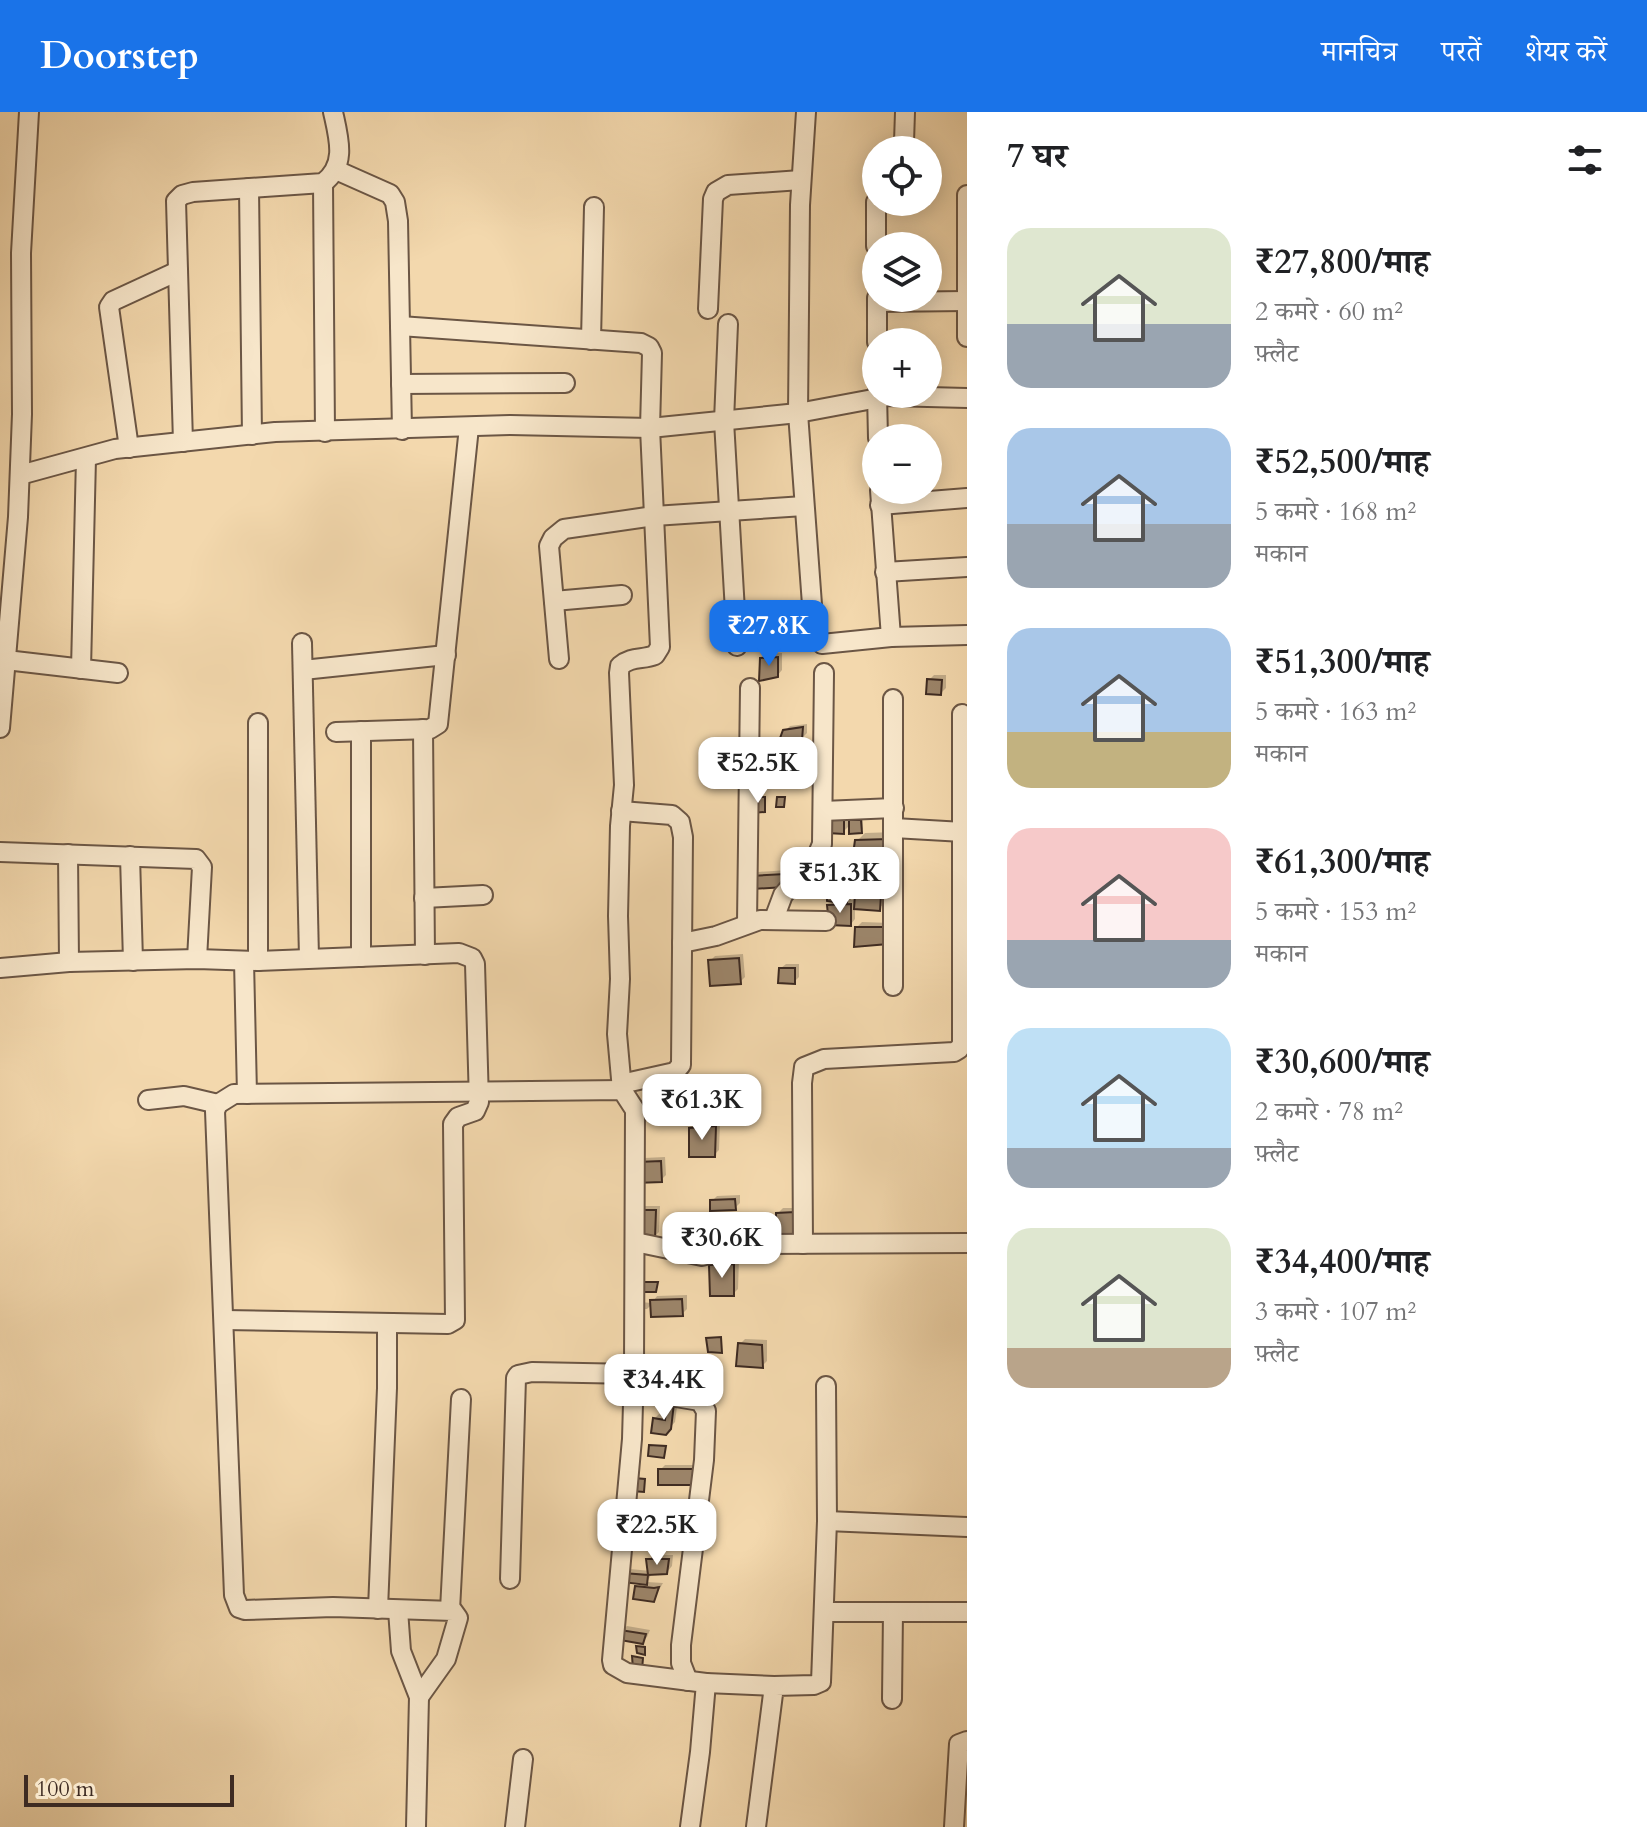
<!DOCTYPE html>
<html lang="hi">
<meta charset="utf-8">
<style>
body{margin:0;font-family:Cardo,"Noto Serif Devanagari",serif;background:#f6f6f6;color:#202124;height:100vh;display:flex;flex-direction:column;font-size:30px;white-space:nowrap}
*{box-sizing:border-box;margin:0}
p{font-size:26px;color:#757577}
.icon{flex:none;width:44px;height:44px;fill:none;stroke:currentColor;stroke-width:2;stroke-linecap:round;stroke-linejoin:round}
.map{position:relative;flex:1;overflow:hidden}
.details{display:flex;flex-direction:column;background:#fff;width:680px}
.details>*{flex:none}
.buttons{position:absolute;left:862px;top:24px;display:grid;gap:16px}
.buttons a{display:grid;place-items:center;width:80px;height:80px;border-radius:50%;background:#fff;box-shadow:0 4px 20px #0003;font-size:40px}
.scale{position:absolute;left:24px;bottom:20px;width:210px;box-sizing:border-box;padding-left:8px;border:4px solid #3e2b22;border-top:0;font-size:22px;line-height:28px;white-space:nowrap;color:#3e2b22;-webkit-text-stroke:6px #f7e6ca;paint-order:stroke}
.price{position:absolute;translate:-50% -68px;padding:0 18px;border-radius:16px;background:#fff;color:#222;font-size:26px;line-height:52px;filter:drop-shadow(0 2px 4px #0008)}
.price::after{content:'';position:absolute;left:50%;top:48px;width:24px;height:18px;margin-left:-12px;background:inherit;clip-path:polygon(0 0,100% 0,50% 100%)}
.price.current{background:#1a73e8;color:#fff}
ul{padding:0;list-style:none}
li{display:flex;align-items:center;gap:24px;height:200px;padding:0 40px}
li span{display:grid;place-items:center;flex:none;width:224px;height:160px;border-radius:24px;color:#555}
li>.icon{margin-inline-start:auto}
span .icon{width:96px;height:96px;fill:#fffc;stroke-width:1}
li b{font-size:34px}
h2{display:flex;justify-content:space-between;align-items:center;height:96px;padding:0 40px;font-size:34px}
header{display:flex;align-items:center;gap:48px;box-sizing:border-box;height:112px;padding:0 40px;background:#1a73e8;color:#fff}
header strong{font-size:38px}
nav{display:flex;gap:44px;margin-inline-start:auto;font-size:28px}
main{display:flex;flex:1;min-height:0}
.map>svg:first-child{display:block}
.shadow{fill:#0003}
.building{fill:#9c856a;stroke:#3e2b22;stroke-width:2}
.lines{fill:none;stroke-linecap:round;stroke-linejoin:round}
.minor-casing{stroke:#6b5645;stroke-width:22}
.minor{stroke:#f7e6ca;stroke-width:18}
</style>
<header>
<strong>Doorstep</strong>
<nav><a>मानचित्र</a><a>परतें</a><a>शेयर करें</a></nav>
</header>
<main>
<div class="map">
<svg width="967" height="1715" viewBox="0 0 967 1715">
<rect width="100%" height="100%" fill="#f3d8ad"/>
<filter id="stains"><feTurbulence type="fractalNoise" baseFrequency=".0025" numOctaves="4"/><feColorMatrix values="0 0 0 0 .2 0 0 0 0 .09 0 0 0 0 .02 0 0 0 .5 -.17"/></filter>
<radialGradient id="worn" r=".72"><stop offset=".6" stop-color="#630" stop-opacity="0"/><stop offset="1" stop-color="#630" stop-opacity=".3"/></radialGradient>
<g class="shadow">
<polygon points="782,541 782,558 777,564 762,547 767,542"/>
<polygon points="934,563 946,563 946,576 941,581 929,568"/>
<polygon points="807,612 807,621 802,626 785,619 790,614"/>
<polygon points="834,704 848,704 848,711 853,707 863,707 863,717 861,719 851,712 843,720 829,709"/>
<polygon points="895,720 893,748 857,729 865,721"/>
<polygon points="789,758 790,768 753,764 758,760"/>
<polygon points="834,773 851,775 851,788 856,788 857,783 862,778 885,779 884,792 879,796 855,795 855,807 851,812 829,794 835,788 829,778"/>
<polygon points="862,810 891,811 856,833 857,815"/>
<polygon points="743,842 745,865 740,870 710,849 715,844"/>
<polygon points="786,852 799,852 799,865 794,870 781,856"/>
<polygon points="720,1010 719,1038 714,1043 691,1017 696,1012"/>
<polygon points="665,1045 666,1063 661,1068 639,1051 644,1046"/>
<polygon points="740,1083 740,1091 735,1096 712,1089 717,1084"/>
<polygon points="644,1094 660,1094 659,1120 654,1125 639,1099"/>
<polygon points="783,1096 799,1096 800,1118 778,1101"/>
<polygon points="691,1107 705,1107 705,1123 700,1128 686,1112"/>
<polygon points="739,1148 738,1177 733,1182 711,1154 716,1149"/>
<polygon points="687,1183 687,1197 682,1202 652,1192 647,1197 639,1197 640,1190 652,1191 657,1184"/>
<polygon points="745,1227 767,1228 767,1249 762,1254 740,1232"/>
<polygon points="660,1249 680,1249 679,1256 677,1258 658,1250"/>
<polygon points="678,1287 675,1310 665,1321 654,1307 659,1302 668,1303"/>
<polygon points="665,1353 697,1353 697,1366 660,1358"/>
<polygon points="671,1400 669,1412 664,1417 652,1406 657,1401"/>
<polygon points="653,1443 673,1443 672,1454 667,1460 652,1461 647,1470 663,1471 653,1488 637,1475 642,1470 625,1462 630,1457 651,1459 649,1448"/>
<polygon points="627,1514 650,1518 647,1525 642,1530 622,1518"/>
</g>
<g class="building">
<polygon points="778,545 778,565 759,569 760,546"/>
<polygon points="927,567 942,568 941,583 926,582"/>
<polygon points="803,615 802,628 779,629 783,618"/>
<polygon points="805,640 805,648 785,651 784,642"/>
<polygon points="776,660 783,661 780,676 763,675 763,664 777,667"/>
<polygon points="752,685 765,685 765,700 751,701"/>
<polygon points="777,685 785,685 784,695 776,695"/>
<polygon points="827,708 844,708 844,722 827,721"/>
<polygon points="849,708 861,708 862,721 849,722"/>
<polygon points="888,727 886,759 851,757 855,728"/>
<polygon points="785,762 785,775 752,777 751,764"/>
<polygon points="827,777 847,779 847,792 827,789"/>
<polygon points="855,782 881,783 880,799 854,797"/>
<polygon points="851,792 851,814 829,813 827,793"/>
<polygon points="855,815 887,815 888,832 854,835"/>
<polygon points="739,846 741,872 710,874 708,848"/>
<polygon points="779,856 795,856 795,872 778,871"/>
<polygon points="716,1014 715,1045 689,1045 689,1016"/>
<polygon points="661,1049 662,1070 635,1071 637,1050"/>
<polygon points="735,1087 736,1098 710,1099 710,1088"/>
<polygon points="637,1098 656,1098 655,1127 637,1127"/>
<polygon points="795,1100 795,1125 776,1126 776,1101"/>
<rect x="684" y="1111" width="17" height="19"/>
<polygon points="734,1152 734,1184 710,1184 709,1153"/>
<polygon points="638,1170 658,1170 656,1180 638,1180"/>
<polygon points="682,1187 683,1204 651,1205 650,1188"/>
<polygon points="721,1225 722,1241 708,1240 706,1226"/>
<polygon points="738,1231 762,1233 763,1256 736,1254"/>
<polygon points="656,1250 679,1251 678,1260 658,1260"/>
<polygon points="674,1291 671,1317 666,1323 651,1321 653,1306 665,1308 667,1292"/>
<polygon points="649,1333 666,1334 664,1346 648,1344"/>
<rect x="658" y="1357" width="35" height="16"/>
<polygon points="634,1366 645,1367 644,1380 632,1379"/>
<polygon points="667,1404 664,1419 649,1420 650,1405"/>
<polygon points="646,1447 669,1447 667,1462 648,1463"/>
<polygon points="623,1461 648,1463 647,1473 622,1470"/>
<polygon points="635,1474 654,1476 659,1475 654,1490 633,1487"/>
<polygon points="620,1518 646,1522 643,1532 620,1528"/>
<polygon points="636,1534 645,1535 645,1543 637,1541"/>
<polygon points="632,1544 643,1546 642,1558 633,1557"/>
</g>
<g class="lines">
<defs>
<g id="minor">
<polyline points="806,0 800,93 798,301 814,520 822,532 891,525 967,523"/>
<polyline points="904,30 905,0"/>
<polyline points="336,58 390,82 395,90 398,109 402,318"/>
<polyline points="323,71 325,320"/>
<polyline points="249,76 252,323"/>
<polyline points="967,83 967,225"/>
<polyline points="876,90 876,134"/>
<polyline points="877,186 877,230"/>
<polyline points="877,190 966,189"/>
<polyline points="708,197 713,87 716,80 728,73 801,68"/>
<polyline points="728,212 724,309 737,534"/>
<path d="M400 214 641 231 649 235 652 241 650 316 660 535 655 543C642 548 632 544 620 554L619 561 624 673 620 714 618 804 620 867 617 922 622 978"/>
<polyline points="591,228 594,95"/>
<polyline points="401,272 565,271"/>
<polyline points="877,282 878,326"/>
<path d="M183 330 176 89 182 83 193 80 323 71C347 53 339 27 333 0"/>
<polyline points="129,336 109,195 113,189 178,159"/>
<polyline points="20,363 115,337 275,320 510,313 650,316 798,301 889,284 967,286"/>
<polyline points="880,378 891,525"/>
<polyline points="880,393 967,386"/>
<polyline points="885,460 967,455"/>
<polyline points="554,489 622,483"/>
<polyline points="302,531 309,846"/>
<polyline points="559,547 549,434 553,426 564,417 654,404 804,394"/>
<polyline points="6,548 118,561"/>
<polyline points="81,557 86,346"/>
<polyline points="303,558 446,543"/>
<polyline points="893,587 893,874"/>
<polyline points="258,611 258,849"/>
<polyline points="0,616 18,405 22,302 21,141 29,0"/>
<polyline points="423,617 425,843"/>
<polyline points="336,620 430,617 438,612 469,315"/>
<polyline points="621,699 672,703 680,710 683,725 681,953 675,960 621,972"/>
<polyline points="823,699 894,696"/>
<polyline points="894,716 963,720"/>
<polyline points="0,740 196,747 202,755 197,847"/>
<polyline points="68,742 69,850"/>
<polyline points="130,744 133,849"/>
<polyline points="424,786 483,783"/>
<polyline points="774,807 783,783 817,744 822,732 824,561"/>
<polyline points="747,811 750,576"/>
<polyline points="682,831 716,824 760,808 826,809"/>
<polyline points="361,845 361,619"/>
<polyline points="244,849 247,982"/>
<polyline points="0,856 69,850 197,847 258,849 459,841 472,846 475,852 479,990 475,999 458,1005 453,1012 455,1208 448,1212 224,1208"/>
<polyline points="148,988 184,984 218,992"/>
<polyline points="635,1130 702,1144 746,1132 967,1131"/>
<polyline points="803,1132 802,971 804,955 824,947 954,940 959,937 962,932 962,602"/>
<polyline points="633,1278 700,1289 706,1299 704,1348 681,1533 681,1551 688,1569"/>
<polyline points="827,1409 967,1415"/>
<polyline points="510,1467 516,1266 518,1263 532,1260 634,1262"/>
<polyline points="378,1497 387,1276 387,1212"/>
<polyline points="398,1498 401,1539 419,1585 416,1715"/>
<polyline points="450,1498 461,1287"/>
<polyline points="825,1500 967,1500"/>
<polyline points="706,1571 774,1574"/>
<polyline points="419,1585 446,1547 458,1506 453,1499 333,1495 245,1498 239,1496 234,1483 215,999 218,992 234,982 622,978 635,998 634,1256 632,1327 612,1548 613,1553 627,1561 706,1571 700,1640 690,1715"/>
<polyline points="892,1587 893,1500"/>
<polyline points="515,1715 523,1647"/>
<polyline points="756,1715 774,1574 814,1573 821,1570 827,1409 826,1274"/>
<polyline points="954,1715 959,1632 967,1629"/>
</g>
</defs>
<use href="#minor" class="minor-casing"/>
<use href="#minor" class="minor"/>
</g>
<rect width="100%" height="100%" filter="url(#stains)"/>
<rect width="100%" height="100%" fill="url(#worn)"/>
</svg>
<div class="buttons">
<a><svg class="icon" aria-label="locate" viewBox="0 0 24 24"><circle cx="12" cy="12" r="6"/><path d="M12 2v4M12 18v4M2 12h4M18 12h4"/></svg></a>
<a><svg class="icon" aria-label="layers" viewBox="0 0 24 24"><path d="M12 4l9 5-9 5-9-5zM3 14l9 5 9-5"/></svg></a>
<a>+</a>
<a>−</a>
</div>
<div class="scale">100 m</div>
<b class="price current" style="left:769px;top:556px">₹27.8K</b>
<b class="price" style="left:758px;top:693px">₹52.5K</b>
<b class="price" style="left:840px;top:803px">₹51.3K</b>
<b class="price" style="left:702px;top:1030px">₹61.3K</b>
<b class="price" style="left:722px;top:1168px">₹30.6K</b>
<b class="price" style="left:664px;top:1310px">₹34.4K</b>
<b class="price" style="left:657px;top:1455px">₹22.5K</b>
</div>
<section class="details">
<h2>7 घर<svg class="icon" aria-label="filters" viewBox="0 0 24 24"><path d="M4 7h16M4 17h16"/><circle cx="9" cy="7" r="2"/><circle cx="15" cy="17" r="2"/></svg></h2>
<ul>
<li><span style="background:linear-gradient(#dfe7d0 60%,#9aa5b1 0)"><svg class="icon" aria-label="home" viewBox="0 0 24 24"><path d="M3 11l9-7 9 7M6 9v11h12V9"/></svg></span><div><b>₹27,800/माह</b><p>2 कमरे · 60 m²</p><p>फ़्लैट</p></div></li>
<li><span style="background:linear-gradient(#a9c7e8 60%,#9aa5b1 0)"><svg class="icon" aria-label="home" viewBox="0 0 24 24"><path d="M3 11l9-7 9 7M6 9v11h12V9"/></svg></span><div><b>₹52,500/माह</b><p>5 कमरे · 168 m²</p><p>मकान</p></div></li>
<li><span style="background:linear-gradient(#a9c7e8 65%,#c2b280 0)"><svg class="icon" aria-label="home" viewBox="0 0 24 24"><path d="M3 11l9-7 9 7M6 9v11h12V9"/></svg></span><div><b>₹51,300/माह</b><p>5 कमरे · 163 m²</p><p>मकान</p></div></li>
<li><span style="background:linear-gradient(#f6c9c9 70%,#9aa5b1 0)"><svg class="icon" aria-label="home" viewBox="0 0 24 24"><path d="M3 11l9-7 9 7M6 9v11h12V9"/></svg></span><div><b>₹61,300/माह</b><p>5 कमरे · 153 m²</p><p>मकान</p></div></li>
<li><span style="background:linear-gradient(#bfe0f5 75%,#9aa5b1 0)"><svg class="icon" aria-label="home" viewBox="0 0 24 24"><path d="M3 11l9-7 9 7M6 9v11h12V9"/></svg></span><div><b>₹30,600/माह</b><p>2 कमरे · 78 m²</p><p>फ़्लैट</p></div></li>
<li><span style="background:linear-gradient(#dfe7d0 75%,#b9a48a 0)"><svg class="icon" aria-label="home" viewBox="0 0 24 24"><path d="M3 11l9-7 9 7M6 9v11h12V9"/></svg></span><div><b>₹34,400/माह</b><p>3 कमरे · 107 m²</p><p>फ़्लैट</p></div></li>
</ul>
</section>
</main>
